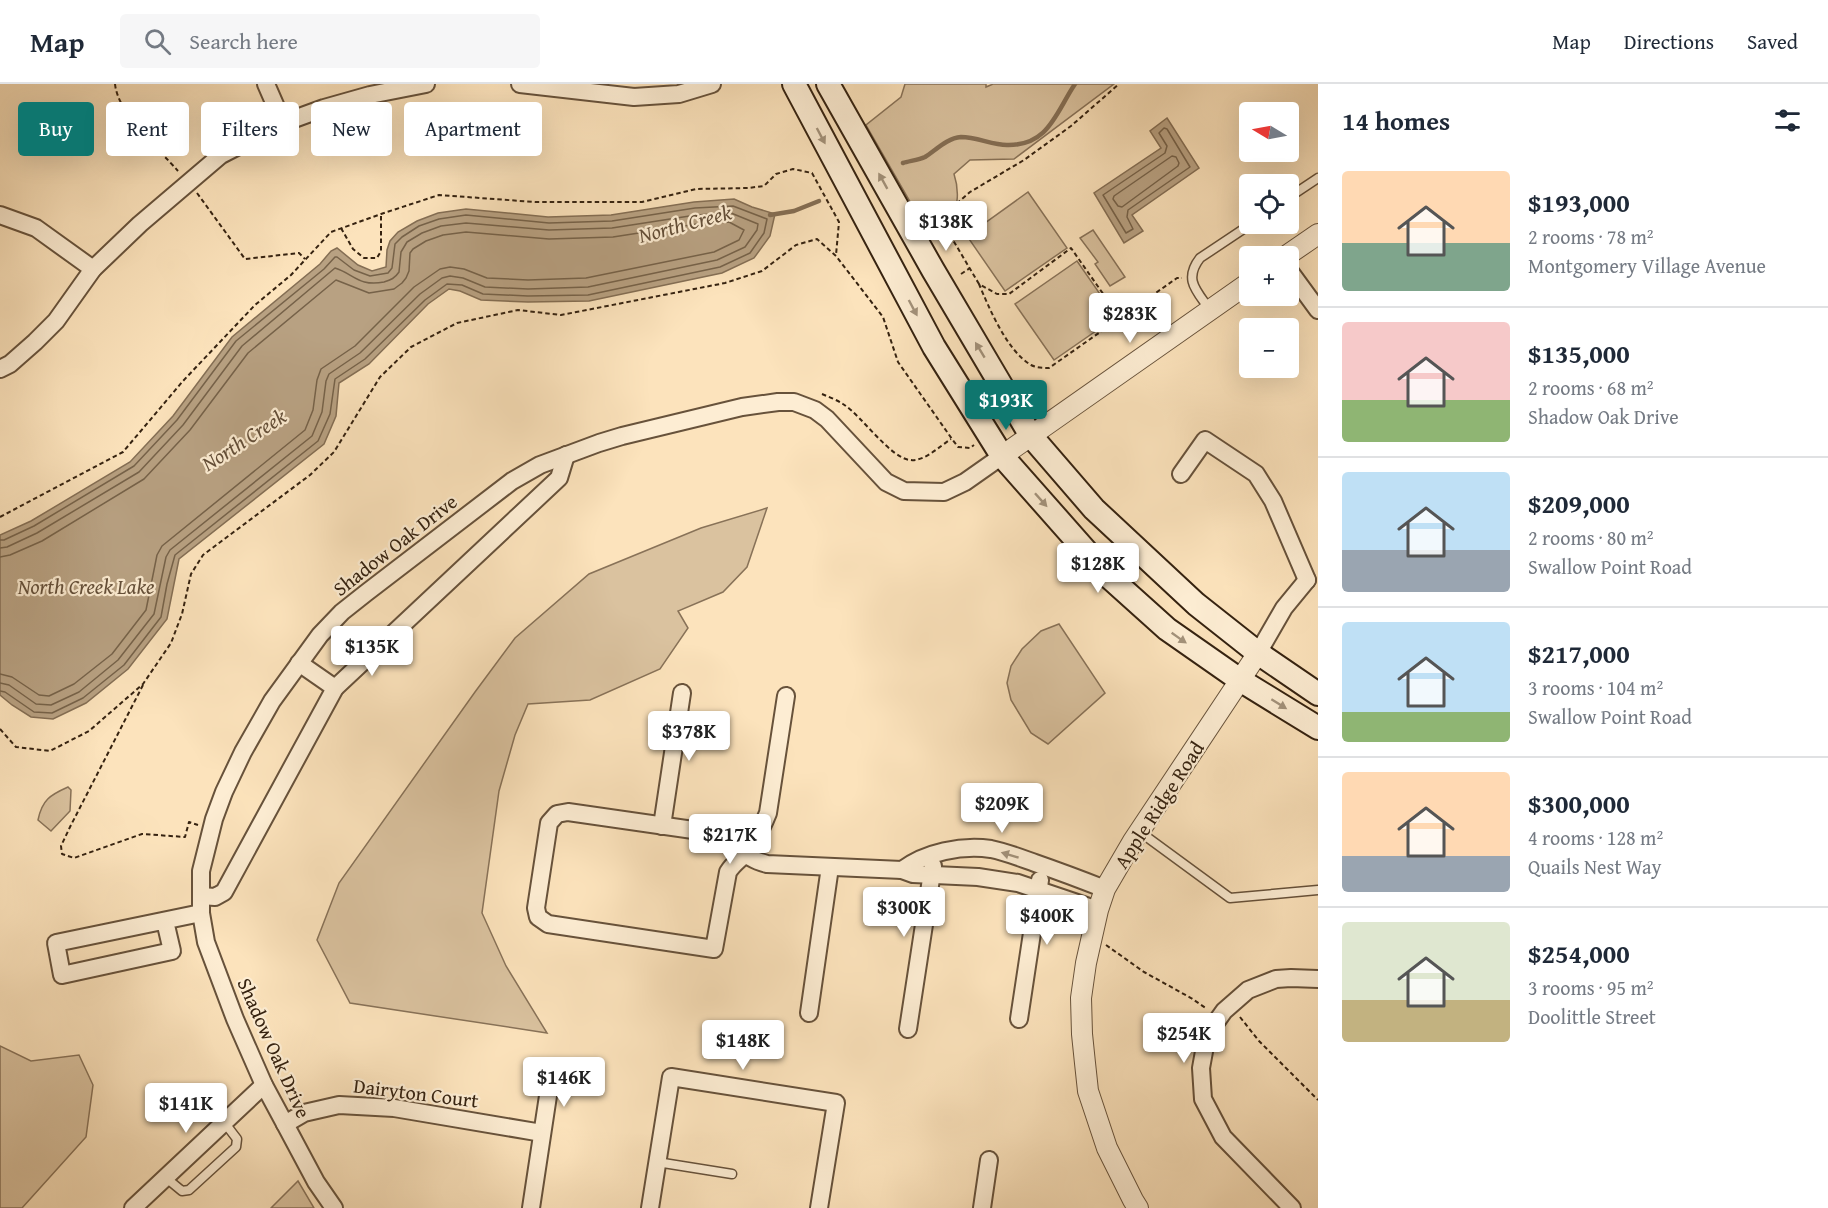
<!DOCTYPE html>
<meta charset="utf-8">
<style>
body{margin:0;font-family:"Gentium Book Plus",serif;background:#f6f6f7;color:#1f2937;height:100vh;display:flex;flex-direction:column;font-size:22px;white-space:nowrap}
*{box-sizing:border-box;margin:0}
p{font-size:20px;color:#747a83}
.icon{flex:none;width:33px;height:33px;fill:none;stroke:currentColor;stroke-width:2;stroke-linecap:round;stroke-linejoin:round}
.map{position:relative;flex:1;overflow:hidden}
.drawer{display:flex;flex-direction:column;background:#fff;width:510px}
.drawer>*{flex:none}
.top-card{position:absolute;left:18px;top:18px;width:570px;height:54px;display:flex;gap:12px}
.needle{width:39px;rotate:280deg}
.tools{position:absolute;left:1239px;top:18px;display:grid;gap:12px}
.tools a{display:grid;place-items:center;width:60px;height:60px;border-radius:6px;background:#fff;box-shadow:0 6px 24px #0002;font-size:30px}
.price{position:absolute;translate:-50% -51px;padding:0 14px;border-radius:6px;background:#fff;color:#222;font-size:20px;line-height:39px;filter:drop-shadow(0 2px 3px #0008)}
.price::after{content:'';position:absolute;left:50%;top:36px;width:18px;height:14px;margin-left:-9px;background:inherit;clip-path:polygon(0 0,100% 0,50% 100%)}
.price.on{background:#0f766e;color:#fff}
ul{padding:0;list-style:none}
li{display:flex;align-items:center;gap:18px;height:150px;padding:0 24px}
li+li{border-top:2px solid #e0e1e3}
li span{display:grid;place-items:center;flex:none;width:168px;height:120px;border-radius:6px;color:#555}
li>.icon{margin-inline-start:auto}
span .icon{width:72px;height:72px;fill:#fffc;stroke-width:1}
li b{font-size:26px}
h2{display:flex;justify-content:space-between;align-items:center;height:72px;padding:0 24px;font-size:26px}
.chip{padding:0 21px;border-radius:6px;background:#fff;box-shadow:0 6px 24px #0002;font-size:21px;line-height:54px}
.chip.on{background:#0f766e;color:#fff}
header{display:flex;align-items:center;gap:36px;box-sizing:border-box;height:84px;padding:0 30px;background:#fff;border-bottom:2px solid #e0e1e3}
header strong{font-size:28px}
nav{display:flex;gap:33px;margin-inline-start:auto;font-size:21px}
.search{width:420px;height:54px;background:#f6f6f7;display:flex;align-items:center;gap:15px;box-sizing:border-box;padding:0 21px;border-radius:6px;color:#747a83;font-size:22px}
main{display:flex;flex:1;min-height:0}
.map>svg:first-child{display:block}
.green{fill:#dac29f;stroke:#887258;stroke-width:1.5}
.water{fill:#b8a182;stroke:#846e54;stroke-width:1.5}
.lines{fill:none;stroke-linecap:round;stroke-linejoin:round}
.shore{stroke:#766249;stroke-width:1.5}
.stream{stroke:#846e54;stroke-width:4.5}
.service-casing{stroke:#67523b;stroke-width:11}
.minor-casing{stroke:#67523b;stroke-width:20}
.tertiary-casing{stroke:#67523b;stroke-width:22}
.secondary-casing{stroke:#352210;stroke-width:26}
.path{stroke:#352210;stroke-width:2;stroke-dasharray:4.5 3;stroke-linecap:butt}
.service{stroke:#fdedd3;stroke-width:8}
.minor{stroke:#fdedd3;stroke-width:16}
.tertiary{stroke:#fdedd3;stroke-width:20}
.secondary{stroke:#fdedd3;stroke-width:22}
.oneway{fill:#a3927b}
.labels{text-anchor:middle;stroke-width:4.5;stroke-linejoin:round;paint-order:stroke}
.street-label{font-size:20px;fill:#352210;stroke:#fdedd3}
.water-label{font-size:21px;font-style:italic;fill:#634e38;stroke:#fdedd3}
</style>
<header>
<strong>Map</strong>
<div class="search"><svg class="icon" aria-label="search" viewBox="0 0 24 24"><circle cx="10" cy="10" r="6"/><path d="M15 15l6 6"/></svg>Search here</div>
<nav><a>Map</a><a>Directions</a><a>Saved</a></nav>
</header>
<main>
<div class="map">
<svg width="1318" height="1124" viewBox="0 0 1318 1124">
<rect width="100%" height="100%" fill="#fce3bc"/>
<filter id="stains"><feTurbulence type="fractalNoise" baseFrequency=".00333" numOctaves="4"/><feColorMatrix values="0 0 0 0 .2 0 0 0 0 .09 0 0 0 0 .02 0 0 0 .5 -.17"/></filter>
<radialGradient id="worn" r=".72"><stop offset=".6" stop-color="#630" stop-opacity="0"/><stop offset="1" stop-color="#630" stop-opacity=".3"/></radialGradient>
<g class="green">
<path d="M905 0H986V3L993 0H1114L1014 75 970 76 954 90C959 105 959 123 950 138 946 144 937 149 931 154L866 41 901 13Z"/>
<polygon points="1028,108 1067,164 1005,207 967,152"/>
<polygon points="1093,146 1125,193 1110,202 1095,180 1098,178 1080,154"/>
<polygon points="1077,177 1116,233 1054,276 1015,220"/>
<polygon points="767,424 747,483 723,508 678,527 688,544 660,585 590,616 528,620 515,651 499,707 482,829 506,882 547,949 350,919 317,856 339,799 475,608 515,554 589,490 701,444"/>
<polygon points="1059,540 1105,609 1048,660 1031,649 1011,616 1007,599 1011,582 1022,565 1041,547"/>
<path d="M68 703 71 706 70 727 51 747 38 736C42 716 50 711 68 703Z"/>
<polygon points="0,962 31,977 79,971 93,1001 86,1053 22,1124 0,1124"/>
<polygon points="298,1097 314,1124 271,1124"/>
</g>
<g class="water">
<polygon points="1167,34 1199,84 1132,131 1143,147 1124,159 1094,109 1161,64 1150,47"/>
<polygon points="734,115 752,123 775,130 770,152 754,174 722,189 589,217 528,218 481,216 460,207 449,205 428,220 369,280 339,299 336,332 324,360 179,475 167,535 128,585 86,619 53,635 31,633 12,621 0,611 0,451 31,437 130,378 173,332 232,253 320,180 331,167 337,164 358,181 372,187 386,183 387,166 390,157 398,148 417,137 438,129 466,125 548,133 611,131 694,118"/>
</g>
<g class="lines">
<g class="shore">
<polygon points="1164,44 1167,45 1190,83 1128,126 1127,133 1133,145 1126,149 1103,111 1165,69 1167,62 1159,49"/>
<polygon points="1172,72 1176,73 1179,79 1178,82 1122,123 1118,122 1113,115 1114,112"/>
<polyline points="0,456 4,456 34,442 134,382 177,336 236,257 324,185 335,173 337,173 354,186 370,192 388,189 392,184 395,160 402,153 419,142 439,135 466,131 549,139 612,137 695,124 733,122 767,135 764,149 750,169 720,183 588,211 528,212 483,210 462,201 447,200 425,216 365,275 335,295 330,330 318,357 175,471 167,500 161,533 124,581 83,614 52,629 34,628 5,608 0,607"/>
<path d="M0 464 7 463 37 449 139 388 183 341 242 262 335 184C354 190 359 203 384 198 391 196 395 194 399 188L401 168 407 158 422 149 441 142 466 139 549 146 612 144 696 131 731 129 758 140 757 146 745 163 717 176 588 203 528 205 485 203 463 194 450 192 442 194 420 210 360 269 329 290 326 297 322 328 312 352 170 466 166 473 154 530 118 576 79 608 51 621 36 620 9 601 0 599"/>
<polyline points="0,473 10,471 42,457 144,395 190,346 248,269 336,196 369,209 394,205 402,199 406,194 409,187 410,169 413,165 426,157 443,151 466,148 549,155 613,153 697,140 729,138 744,146 739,156 714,168 586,194 528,196 487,194 464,185 450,183 440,185 414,203 355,262 321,285 317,296 313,326 305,346 162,462 157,471 146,526 112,570 74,600 49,612 39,611 12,593 0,590"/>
</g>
<g class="stream">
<path d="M903 79C909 77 919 76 925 73 936 66 947 54 961 53 977 53 992 61 1007 61 1049 62 1056 28 1075 0"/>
<polyline points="770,131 794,127 819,117"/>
</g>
<defs>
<g id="service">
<polyline points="1288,114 1318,94"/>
<path d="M1210 226C1197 207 1183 196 1200 174L1251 140"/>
<polyline points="1140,748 1230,814 1318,806"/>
<polyline points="657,1078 732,1090"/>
<polyline points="165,1093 182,1107 189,1106 236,1063 237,1055 224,1038"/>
</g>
<g id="minor">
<polyline points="266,0 283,39"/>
<polyline points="520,0 634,13 679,10 712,0"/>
<polyline points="0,131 36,144 93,185"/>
<polyline points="1288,185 1318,226"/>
<polyline points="0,285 10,280 35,258 56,237 93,185 140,140 221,71 283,39 324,24 370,11 426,0"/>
<polyline points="1181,390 1205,356 1256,390 1273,417 1307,496"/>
<polyline points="1258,569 1284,524 1307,496"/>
<polyline points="299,579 335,604"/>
<path d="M786 612 768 729C762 744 755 759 744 771 738 777 733 780 728 788L714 865 548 840 538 833 536 824 549 739 557 730 568 728 707 748C713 750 720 752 726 755 744 764 743 774 767 780L902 786 913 790 978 793 1018 799 1098 826"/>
<polyline points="662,742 682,609"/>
<path d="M902 786C926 768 961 761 991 765 1006 768 1021 774 1035 779 1058 787 1082 796 1105 805"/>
<polyline points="201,812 215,813 224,808 335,604 559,394 566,371"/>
<polyline points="165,837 172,867 62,891 56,859 201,829"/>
<polyline points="809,929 830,783"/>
<polyline points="1019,935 1040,796"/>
<polyline points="908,945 933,782"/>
<polyline points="285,1040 304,1029 339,1021 394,1024 542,1049"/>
<polyline points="133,1124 264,1001"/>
<polyline points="334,1124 316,1098 285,1040 264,1001 235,935 206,858 201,829 201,787 214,735 224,708 243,668 272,617 320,551 342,528 366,509 512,397 540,381 599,359 622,352 742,323 778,318 794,318 815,326 827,335 886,398 904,407 944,408 965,398 1002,372"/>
<polyline points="531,1124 551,992"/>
<polyline points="650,1124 671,993 836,1019 819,1124"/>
<polyline points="982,1124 989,1076"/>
<polyline points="1292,1124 1223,1053 1203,1015 1201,984 1207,951 1224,927 1248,906 1276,895 1291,894 1318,895"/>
</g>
<g id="tertiary">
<polyline points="1286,172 1318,150"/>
<polyline points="1002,372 1250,198"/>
<polyline points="1138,1124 1133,1116 1107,1064 1088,1007 1085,979 1082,950 1081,914 1086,879 1098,826 1105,805 1133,757 1258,569"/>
</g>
<g id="secondary">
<polyline points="794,0 934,263 1002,372 1108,492 1167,545 1240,596 1318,644"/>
<polyline points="828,0 933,186 1031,352 1094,425 1196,520 1258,569 1318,610"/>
</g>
</defs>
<use href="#service" class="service-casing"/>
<use href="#minor" class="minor-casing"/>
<use href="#tertiary" class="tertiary-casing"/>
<use href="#secondary" class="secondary-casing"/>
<g class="path">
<path d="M115 0C118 30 158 64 178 87"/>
<polyline points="197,109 245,175 299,169 305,175"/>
<polyline points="341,144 353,165 364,174 377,174 381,167 381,130"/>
<polyline points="961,190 970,184"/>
<polyline points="979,200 950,151 950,134 955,121 970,108 1024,76 1071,42 1119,0"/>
<path d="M1120 234 1071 164 1009 210H997L979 200C989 224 1007 267 1031 281 1037 284 1043 284 1049 284L1177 194H1182"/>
<path d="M822 310C829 313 837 316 843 320 862 332 890 374 910 376 924 378 940 362 951 355"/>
<polyline points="0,433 123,368 183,297 255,221 291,191 331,148 381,130 439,111 535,118 642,118 696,105 748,104 764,102 776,90 793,85 812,89 839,138 836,171"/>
<polyline points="143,601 70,743 61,762 62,770 74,774 142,750 185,753 189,738 198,741"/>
<polyline points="0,645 16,663 50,667 89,647 143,600 171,559 182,530 191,490 203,471 310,391 334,368 380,293 411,263 457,239 518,226 561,231 725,199 762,187 796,161 817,155 836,172 883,233 898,278 952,355 958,363 970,364 974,361"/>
<polyline points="1106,861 1144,888 1191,914 1207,925"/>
<polyline points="1240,933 1259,957 1318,1016"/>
</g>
<use href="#service" class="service"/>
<use href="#minor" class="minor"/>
<use href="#tertiary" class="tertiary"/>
<use href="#secondary" class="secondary"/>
</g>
<defs><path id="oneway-solid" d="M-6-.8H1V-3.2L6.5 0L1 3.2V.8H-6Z" transform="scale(1.5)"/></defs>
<g class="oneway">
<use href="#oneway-solid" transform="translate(821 52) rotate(62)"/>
<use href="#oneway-solid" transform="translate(883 97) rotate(-119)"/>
<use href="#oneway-solid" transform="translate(913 224) rotate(62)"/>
<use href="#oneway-solid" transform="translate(980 266) rotate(-121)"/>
<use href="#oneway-solid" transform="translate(1041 416) rotate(48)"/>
<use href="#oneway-solid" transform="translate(1179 554) rotate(35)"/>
<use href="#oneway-solid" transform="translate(1279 620) rotate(32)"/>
<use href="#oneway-solid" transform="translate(1010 771) rotate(-163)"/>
</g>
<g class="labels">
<g class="street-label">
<text transform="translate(395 461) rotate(-38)" y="7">Shadow Oak Drive</text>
<text transform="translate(1159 721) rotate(-57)" y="7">Apple Ridge Road</text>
<text transform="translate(274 964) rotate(66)" y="7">Shadow Oak Drive</text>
<text transform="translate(416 1009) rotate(7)" y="7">Dairyton Court</text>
</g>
<g class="water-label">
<text transform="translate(685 140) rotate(-15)" y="7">North Creek</text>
<text transform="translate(244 356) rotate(-33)" y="7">North Creek</text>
<text x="86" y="510">North Creek Lake</text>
</g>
</g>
<rect width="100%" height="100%" filter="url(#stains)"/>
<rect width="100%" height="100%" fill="url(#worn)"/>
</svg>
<div class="tools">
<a><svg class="needle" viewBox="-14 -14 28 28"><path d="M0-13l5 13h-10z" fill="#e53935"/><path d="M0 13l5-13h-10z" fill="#747a83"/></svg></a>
<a><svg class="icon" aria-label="locate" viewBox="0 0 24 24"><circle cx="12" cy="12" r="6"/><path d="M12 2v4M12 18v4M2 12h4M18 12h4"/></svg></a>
<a>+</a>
<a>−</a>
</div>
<b class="price" style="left:946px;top:168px">$138K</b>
<b class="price" style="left:1130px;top:260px">$283K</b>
<b class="price on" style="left:1006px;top:347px">$193K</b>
<b class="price" style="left:1098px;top:510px">$128K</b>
<b class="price" style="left:372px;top:593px">$135K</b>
<b class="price" style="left:689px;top:678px">$378K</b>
<b class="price" style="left:1002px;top:750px">$209K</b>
<b class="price" style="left:730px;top:781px">$217K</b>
<b class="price" style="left:904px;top:854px">$300K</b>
<b class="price" style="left:1047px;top:862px">$400K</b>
<b class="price" style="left:1184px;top:980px">$254K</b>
<b class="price" style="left:743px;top:987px">$148K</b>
<b class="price" style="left:564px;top:1024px">$146K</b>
<b class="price" style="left:186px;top:1050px">$141K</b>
<div class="top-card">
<a class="chip on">Buy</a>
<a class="chip">Rent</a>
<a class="chip">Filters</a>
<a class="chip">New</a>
<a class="chip">Apartment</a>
</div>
</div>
<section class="drawer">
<h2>14 homes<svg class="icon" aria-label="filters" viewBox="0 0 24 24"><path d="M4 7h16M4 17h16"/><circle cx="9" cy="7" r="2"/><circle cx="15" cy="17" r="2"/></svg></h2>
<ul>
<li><span style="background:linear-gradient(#ffd9b3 60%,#7fa58c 0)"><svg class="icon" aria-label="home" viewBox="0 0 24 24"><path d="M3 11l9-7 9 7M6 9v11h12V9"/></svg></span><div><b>$193,000</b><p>2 rooms · 78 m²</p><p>Montgomery Village Avenue</p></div></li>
<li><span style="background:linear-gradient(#f6c9c9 65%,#8fb573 0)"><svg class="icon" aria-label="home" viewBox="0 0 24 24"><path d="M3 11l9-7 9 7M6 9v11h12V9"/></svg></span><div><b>$135,000</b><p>2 rooms · 68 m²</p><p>Shadow Oak Drive</p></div></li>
<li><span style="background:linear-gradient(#bfe0f5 65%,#9aa5b1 0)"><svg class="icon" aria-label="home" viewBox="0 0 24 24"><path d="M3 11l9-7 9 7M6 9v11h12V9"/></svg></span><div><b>$209,000</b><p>2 rooms · 80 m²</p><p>Swallow Point Road</p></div></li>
<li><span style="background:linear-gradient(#bfe0f5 75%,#8fb573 0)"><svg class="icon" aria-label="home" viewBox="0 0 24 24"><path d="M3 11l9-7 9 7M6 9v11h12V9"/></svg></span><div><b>$217,000</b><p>3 rooms · 104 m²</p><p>Swallow Point Road</p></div></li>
<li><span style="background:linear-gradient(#ffd9b3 70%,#9aa5b1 0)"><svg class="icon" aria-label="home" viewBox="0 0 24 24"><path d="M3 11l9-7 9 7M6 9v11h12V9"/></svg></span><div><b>$300,000</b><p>4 rooms · 128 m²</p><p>Quails Nest Way</p></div></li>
<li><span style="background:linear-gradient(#dfe7d0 65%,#c2b280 0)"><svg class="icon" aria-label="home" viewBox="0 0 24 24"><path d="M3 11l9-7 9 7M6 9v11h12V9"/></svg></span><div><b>$254,000</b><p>3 rooms · 95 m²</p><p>Doolittle Street</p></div></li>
</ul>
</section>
</main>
